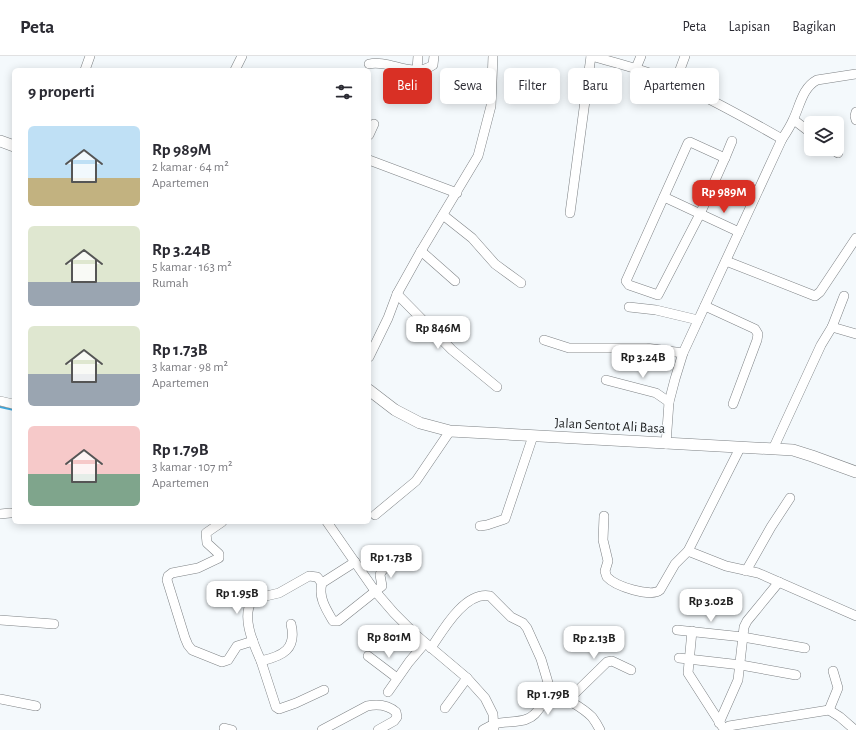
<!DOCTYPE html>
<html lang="id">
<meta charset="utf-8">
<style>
body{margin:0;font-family:"Alegreya Sans",sans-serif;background:#f2f2f3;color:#2b2b33;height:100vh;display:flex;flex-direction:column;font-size:15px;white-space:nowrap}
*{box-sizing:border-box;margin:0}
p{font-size:13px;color:#7c7c81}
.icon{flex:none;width:22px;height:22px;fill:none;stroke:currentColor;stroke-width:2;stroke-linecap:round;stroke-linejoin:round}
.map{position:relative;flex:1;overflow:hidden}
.drawer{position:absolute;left:12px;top:12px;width:359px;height:456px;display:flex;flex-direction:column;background:#fff;border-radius:6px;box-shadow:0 2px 10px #0003}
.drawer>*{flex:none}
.banner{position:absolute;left:383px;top:12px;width:380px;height:36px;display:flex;gap:8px}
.buttons{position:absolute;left:804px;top:60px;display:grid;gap:8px}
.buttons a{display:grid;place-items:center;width:40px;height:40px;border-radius:6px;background:#fff;box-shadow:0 2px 10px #0003;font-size:20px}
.price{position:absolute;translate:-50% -34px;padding:0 9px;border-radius:8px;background:#fff;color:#222;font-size:13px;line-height:26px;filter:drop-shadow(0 1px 2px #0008)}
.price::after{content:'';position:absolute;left:50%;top:24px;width:12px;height:9px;margin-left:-6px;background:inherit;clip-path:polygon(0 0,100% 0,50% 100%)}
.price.selected{background:#d93025;color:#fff}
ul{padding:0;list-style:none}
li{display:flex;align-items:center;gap:12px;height:100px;padding:0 16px}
li span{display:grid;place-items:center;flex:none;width:112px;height:80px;border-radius:6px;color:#555}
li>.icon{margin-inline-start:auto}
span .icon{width:48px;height:48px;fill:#fffc;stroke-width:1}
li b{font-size:17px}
h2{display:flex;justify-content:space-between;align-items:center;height:48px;padding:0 16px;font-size:17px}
.pill{padding:0 14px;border-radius:6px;background:#fff;box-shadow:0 2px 10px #0003;font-size:14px;line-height:36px}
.pill.selected{background:#d93025;color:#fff}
header{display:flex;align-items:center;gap:24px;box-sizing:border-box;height:56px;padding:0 20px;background:#fff;border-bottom:1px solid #e1e1e2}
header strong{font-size:19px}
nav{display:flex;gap:22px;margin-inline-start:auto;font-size:14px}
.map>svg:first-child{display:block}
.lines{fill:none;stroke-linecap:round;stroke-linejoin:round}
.stream{stroke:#40a9de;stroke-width:2}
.minor-casing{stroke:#7e8285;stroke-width:10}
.major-casing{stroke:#7e8285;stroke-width:12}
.minor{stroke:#fff;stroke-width:9}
.major{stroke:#fff;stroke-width:11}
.labels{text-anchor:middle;stroke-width:3;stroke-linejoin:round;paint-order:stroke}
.street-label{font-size:14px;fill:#1e2021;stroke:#f4f9fc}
</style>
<header>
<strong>Peta</strong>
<nav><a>Peta</a><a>Lapisan</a><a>Bagikan</a></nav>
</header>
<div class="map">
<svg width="856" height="674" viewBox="0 0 856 674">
<rect width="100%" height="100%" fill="#f4f9fc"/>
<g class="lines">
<polyline class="stream" points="0,351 14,354"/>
<defs>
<g id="minor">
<path d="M591 0C620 8 649 15 676 27 713 44 747 63 782 83"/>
<path d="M369 8C389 3 413 23 433 9L434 0"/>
<polyline points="636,12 641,0"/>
<polyline points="85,14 90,0"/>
<polyline points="235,14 242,0"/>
<polyline points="417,14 418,0"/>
<polyline points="675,27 685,0"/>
<polyline points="856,56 855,60 856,64"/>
<polyline points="794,64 811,77"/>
<polyline points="369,79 374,68"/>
<polygon points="690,86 725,102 700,158 658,239 629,229 626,225 688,87"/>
<polyline points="832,93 838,97"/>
<polyline points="725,102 732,85"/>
<polyline points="369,104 457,137"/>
<polyline points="664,141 739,176"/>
<polyline points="570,157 591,0"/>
<polyline points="443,159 472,182 495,208 521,227"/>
<polyline points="421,195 455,225"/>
<polyline points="726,205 815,240 820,236 856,182"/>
<polyline points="397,238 452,294 497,331"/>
<polyline points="705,250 755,273 758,278 757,284 733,348"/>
<polyline points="629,251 656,254 698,264"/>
<polyline points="832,271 856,278"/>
<polyline points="544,284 569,292 646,292 683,297"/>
<polyline points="369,301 388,262 397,238 421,195 478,100 491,50 493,0"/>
<polyline points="606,324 656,337 669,346"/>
<polyline points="0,345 13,348"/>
<path d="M666 388 669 346 675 323 683 297 782 83C786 77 790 71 793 64 800 50 802 32 817 24L856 18"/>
<polyline points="773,393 821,289 832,271 844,240"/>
<polyline points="0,458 10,457"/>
<polyline points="375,459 416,425 450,375"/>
<path d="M604 460 603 484 608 505 605 515C606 518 606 519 607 521 615 530 651 542 660 534L675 508 688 495 740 392"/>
<polyline points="222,466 206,477 207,487 219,498 219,502 198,512 172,517 168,520 167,524 185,582 188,589 192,594 222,606 228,604 237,590 253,585"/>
<polyline points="327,466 375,535 394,557 416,579 467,622 485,642 493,658 494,674"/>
<polyline points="480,470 487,469 505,463 533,380"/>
<polyline points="688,495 726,510 758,517 856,560"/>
<polyline points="746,515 771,471 790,442"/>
<path d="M322 527C318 541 326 553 333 565H338L382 530 380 519 381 516 399 497"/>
<polyline points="0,564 54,568"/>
<path d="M291 568C297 593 283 600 261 605 254 589 240 560 253 543L279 537 309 520 317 521 322 527 355 506"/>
<polyline points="677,574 743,581 805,592"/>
<polyline points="692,575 688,617 722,670"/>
<path d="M431 592C443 574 465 535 490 540L511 561 523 567 527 572 541 603 552 640"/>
<polyline points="368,600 397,622"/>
<polyline points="679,602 741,609 796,619"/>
<polyline points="261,605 276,651 279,653 296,647 324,634"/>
<polyline points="388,636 409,606 425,587"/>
<polyline points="0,643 36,650"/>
<polyline points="568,644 607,606 612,605 631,614"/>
<polyline points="445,652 467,622"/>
<polyline points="829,654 838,632 833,615"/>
<polyline points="719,667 738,624 744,571 747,565 779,526"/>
<polyline points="224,672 232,674"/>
<path d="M322 674 367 650C377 648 388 649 396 656L397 661 394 665 378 674"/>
<path d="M483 674C486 672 490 670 494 668 505 665 517 667 527 663 539 659 541 645 552 640 560 636 586 655 592 661 595 665 598 670 600 674"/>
<polyline points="724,674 729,670 829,654 840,661 855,674"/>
</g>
<g id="major">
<polyline points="0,85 14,90"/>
<polyline points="369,334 395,354 420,367 450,375 793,394 812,400 856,416"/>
</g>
</defs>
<use href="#minor" class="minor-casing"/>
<use href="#major" class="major-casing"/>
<use href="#minor" class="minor"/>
<use href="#major" class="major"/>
</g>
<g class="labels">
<g class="street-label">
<text transform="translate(610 369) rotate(3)" y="5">Jalan Sentot Ali Basa</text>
</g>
</g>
</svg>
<div class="buttons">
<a><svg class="icon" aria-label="layers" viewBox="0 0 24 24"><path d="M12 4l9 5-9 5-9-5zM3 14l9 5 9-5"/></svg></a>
</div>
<b class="price selected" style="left:724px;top:158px">Rp 989M</b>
<b class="price" style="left:438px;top:294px">Rp 846M</b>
<b class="price" style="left:643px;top:323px">Rp 3.24B</b>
<b class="price" style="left:391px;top:523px">Rp 1.73B</b>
<b class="price" style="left:237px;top:559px">Rp 1.95B</b>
<b class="price" style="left:711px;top:567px">Rp 3.02B</b>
<b class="price" style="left:389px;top:603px">Rp 801M</b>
<b class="price" style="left:594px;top:604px">Rp 2.13B</b>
<b class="price" style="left:548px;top:660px">Rp 1.79B</b>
<div class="banner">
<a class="pill selected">Beli</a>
<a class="pill">Sewa</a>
<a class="pill">Filter</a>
<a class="pill">Baru</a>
<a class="pill">Apartemen</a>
</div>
<section class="drawer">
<h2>9 properti<svg class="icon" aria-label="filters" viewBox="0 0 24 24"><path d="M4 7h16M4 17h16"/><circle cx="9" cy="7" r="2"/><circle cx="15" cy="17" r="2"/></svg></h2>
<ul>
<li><span style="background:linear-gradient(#bfe0f5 65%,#c2b280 0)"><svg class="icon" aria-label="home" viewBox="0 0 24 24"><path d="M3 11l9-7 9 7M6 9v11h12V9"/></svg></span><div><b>Rp 989M</b><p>2 kamar · 64 m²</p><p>Apartemen</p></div></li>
<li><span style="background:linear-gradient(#dfe7d0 70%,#9aa5b1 0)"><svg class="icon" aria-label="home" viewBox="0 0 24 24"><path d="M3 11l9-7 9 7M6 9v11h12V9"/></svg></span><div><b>Rp 3.24B</b><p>5 kamar · 163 m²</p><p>Rumah</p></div></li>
<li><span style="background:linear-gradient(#dfe7d0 60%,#9aa5b1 0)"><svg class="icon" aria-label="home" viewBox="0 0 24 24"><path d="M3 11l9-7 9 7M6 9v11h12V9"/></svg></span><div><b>Rp 1.73B</b><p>3 kamar · 98 m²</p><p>Apartemen</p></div></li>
<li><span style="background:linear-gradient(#f6c9c9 60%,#7fa58c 0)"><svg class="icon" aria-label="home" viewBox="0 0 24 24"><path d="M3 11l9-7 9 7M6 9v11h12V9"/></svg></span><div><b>Rp 1.79B</b><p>3 kamar · 107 m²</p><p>Apartemen</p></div></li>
</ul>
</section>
</div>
